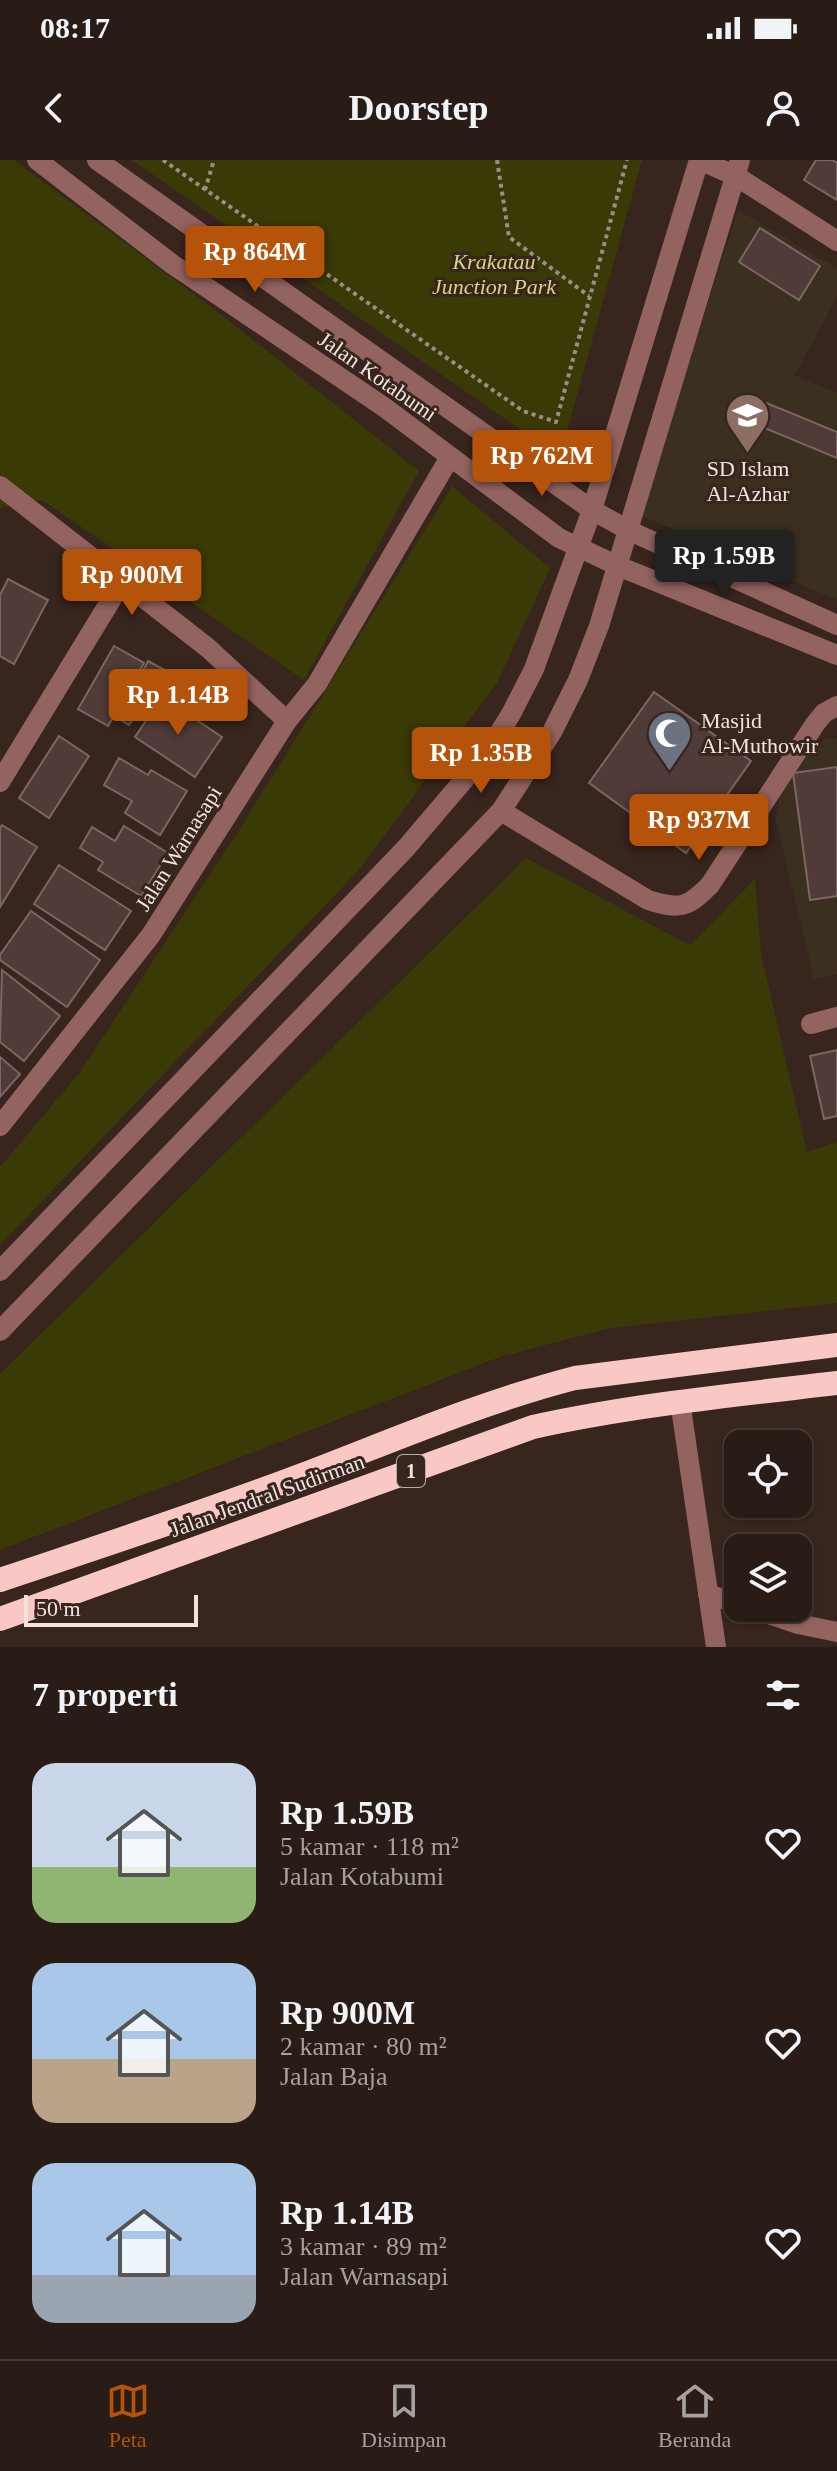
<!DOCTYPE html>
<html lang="id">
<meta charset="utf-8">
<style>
body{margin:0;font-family:"Times New Roman",serif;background:#352923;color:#f1f3f6;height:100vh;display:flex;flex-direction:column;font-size:30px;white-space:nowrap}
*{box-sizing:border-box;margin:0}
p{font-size:26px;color:#a5a1a1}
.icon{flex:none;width:44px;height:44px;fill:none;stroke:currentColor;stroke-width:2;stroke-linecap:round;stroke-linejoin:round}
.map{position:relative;height:1487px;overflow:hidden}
.sheet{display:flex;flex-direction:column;background:#291c16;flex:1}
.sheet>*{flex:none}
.tools{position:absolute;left:724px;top:1270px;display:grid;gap:16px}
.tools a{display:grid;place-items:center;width:88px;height:88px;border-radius:16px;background:#291c16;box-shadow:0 2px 6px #0004,0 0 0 2px #453a35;font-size:40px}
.scale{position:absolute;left:24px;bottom:20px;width:174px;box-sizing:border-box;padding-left:8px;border:4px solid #f1e4e0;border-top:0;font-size:22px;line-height:28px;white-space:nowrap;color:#f1e4e0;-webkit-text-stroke:6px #37251e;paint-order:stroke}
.price{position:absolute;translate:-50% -68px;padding:0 18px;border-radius:8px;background:#b45309;color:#fff;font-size:26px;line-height:52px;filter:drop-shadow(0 2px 4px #0008)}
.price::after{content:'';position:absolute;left:50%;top:48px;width:24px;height:18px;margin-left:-12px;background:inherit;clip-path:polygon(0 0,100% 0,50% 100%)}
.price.current{background:#222;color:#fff}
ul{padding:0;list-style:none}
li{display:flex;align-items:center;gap:24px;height:200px;padding:0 32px}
li span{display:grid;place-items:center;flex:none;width:224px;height:160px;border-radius:24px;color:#555}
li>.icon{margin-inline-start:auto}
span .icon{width:96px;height:96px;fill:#fffc;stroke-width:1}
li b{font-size:34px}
h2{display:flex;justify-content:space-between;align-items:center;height:96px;padding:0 32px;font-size:34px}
.status{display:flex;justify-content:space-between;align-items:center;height:56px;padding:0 40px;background:#291c16;direction:ltr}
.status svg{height:22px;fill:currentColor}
header{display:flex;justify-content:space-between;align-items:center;height:104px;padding:0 32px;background:#291c16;font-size:36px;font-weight:700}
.tabs{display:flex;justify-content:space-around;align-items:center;height:112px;border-top:2px solid #453a35;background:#291c16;font-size:22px;color:#a5a1a1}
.tabs a{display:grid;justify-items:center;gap:4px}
.tabs .current{color:#b45309}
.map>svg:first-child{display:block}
.education{fill:#3b2f20}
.green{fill:#3a3a06}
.building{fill:#503b38;stroke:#7c6562;stroke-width:2}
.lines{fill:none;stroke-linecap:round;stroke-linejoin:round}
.path{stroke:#9c8d87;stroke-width:4;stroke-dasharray:4 4;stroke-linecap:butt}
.minor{stroke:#936360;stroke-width:20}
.highway{stroke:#f9c8c4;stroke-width:24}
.labels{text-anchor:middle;stroke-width:6;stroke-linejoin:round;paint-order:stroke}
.shield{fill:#37251e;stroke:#b9aba6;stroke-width:2}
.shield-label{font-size:20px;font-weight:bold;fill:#f1e4e0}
.park-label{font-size:22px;font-style:italic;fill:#d5d880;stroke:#37251e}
.street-label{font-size:22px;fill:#f1e4e0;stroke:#37251e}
.poi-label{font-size:22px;fill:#f1e4e0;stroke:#37251e}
</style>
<div class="status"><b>08:17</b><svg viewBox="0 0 49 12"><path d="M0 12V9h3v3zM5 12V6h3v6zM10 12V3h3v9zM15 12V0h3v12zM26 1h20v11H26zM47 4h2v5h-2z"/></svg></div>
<header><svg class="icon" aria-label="back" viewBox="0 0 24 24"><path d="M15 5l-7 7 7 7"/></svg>Doorstep<svg class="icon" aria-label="person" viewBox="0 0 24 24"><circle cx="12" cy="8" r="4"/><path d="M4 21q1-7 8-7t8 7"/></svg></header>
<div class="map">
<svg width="837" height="1487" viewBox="0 0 837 1487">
<rect width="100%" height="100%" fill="#37251e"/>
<g class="education">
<polygon points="738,50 837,108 837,137 795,215 837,233 837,440 640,355"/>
<polygon points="827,578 837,579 837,814 814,819 775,657 783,623 800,598"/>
</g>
<g class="green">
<polygon points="0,0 14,0 214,149 419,311 304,520 42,340 0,348"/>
<polygon points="132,0 642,0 560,297"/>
<polygon points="452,326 550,408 498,521 359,710 0,1085 0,1007 80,912 241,667"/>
<polygon points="526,698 690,785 755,719 761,794 807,992 837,982 837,1143 610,1168 500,1197 0,1390 0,1214"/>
</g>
<g class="building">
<polygon points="816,0 832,0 837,3 837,40 804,20"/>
<polygon points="760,68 820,106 799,140 739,102"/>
<polygon points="747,235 837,272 837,298 738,257"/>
<polygon points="8,419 48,440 14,504 0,496 0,435"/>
<polygon points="114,486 144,503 108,566 78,549"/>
<polygon points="148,501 170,513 152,546 131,534"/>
<polygon points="654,532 751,601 686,693 589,623"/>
<polygon points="162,537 222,577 195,617 135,577"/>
<polygon points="130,538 142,546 129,565 117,558"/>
<polygon points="59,576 89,596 49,658 19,638"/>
<polygon points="119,598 148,615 151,610 187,631 160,675 125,653 132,641 104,625"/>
<polygon points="837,607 837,736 810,740 793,613"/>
<polygon points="2,665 37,687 0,747 0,668"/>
<polygon points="124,666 168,693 141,736 98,710 103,702 80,688 92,667 115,681"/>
<polygon points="59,705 131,751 105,790 34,744"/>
<polygon points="31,751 100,800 67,847 0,800 0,795"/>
<polygon points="2,810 60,856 24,901 0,882"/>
<polygon points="837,890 837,956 824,959 810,896"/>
<polygon points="0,897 20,914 0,937"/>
</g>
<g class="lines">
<g class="path">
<polyline points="163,0 523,251 556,262 627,0"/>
<polyline points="497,0 509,77 589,136"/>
<polyline points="205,30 214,0"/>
</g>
<g class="minor">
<polyline points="37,0 172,104 384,247 559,378 618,406 837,495"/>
<polyline points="97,0 592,350 630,371 837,465"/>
<polyline points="700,0 736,16 837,81"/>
<polyline points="0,326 208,488 287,561"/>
<polyline points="0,622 122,422"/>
<path d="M501 651 648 740C680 750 687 748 710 725L815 564 824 553 837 546"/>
<polyline points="811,864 837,857"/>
<polyline points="0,966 151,775 287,561 317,524 450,297"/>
<polyline points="0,1111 406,688 486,594 511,554 534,509 592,350 699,0"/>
<polyline points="0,1171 501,651 552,572 578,520 599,466 740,0"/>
<polyline points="680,1241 716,1487"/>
<polyline points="708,1434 738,1444"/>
<polyline points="751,1448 798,1464 837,1472"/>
</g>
<g class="highway">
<path d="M0 1420C102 1386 205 1352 305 1314 394 1280 482 1242 575 1218L837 1185"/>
<path d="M0 1459 533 1267C633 1245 735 1235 837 1223"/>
</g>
</g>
<defs>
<symbol id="school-pin" viewBox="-11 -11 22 30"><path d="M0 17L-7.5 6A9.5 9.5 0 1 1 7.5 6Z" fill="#8d6e63" stroke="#37251e"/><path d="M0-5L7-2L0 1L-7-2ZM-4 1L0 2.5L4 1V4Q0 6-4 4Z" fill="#fff"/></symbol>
<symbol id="mosque-pin" viewBox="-11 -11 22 30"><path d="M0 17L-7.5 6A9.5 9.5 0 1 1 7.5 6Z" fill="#6b7280" stroke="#37251e"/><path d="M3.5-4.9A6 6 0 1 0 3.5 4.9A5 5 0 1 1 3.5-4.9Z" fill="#fff"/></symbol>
</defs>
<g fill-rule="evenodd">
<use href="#school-pin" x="722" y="230" width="51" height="69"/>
<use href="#mosque-pin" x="644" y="548" width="51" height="69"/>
</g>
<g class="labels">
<rect class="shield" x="397" y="1295" width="28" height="32" rx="6"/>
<g class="shield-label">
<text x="411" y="1318">1</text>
</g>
<g class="park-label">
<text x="494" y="109">Krakatau<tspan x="494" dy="25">Junction Park</tspan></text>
</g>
<g class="street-label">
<text transform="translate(378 216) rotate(35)" y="8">Jalan Kotabumi</text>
<text transform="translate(178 688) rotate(-58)" y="8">Jalan Warnasapi</text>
<text transform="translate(267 1335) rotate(-20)" y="8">Jalan Jendral Sudirman</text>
</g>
<g class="poi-label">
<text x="748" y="316">SD Islam<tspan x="748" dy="25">Al-Azhar</tspan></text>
<text x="701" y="568" text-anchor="start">Masjid<tspan x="701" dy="25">Al-Muthowir</tspan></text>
</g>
</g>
</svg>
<div class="tools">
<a><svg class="icon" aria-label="locate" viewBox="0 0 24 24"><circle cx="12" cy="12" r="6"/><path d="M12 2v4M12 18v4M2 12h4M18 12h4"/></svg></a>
<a><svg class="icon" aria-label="layers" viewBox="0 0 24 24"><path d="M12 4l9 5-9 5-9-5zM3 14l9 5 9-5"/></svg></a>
</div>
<div class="scale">50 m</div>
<b class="price" style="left:255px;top:134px">Rp 864M</b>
<b class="price" style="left:542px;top:338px">Rp 762M</b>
<b class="price current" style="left:724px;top:438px">Rp 1.59B</b>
<b class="price" style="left:132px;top:457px">Rp 900M</b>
<b class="price" style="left:178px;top:577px">Rp 1.14B</b>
<b class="price" style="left:481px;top:635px">Rp 1.35B</b>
<b class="price" style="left:699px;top:702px">Rp 937M</b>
</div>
<section class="sheet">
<h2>7 properti<svg class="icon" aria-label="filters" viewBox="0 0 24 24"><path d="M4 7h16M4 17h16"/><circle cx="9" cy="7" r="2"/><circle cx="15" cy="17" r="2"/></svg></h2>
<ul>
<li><span style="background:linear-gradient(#c9d6e8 65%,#8fb573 0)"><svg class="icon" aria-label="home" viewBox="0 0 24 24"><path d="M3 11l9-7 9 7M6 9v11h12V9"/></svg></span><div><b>Rp 1.59B</b><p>5 kamar · 118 m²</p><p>Jalan Kotabumi</p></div><svg class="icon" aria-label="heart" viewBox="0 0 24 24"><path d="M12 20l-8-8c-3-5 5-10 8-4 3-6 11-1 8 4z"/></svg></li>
<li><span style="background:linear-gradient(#a9c7e8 60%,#b9a48a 0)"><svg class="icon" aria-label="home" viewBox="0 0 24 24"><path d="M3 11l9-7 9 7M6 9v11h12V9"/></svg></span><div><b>Rp 900M</b><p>2 kamar · 80 m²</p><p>Jalan Baja</p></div><svg class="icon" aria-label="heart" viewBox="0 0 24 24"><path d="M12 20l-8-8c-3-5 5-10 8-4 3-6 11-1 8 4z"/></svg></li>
<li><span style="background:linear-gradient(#a9c7e8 70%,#9aa5b1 0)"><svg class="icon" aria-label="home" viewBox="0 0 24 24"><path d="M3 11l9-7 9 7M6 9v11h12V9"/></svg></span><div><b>Rp 1.14B</b><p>3 kamar · 89 m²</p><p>Jalan Warnasapi</p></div><svg class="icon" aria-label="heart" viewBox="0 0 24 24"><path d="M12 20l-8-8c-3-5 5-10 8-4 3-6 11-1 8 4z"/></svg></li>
</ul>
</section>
<nav class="tabs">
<a class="current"><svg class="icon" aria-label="map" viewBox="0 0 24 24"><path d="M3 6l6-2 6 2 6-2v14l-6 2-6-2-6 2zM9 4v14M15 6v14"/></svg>Peta</a>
<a><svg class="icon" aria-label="saved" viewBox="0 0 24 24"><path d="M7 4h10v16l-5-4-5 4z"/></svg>Disimpan</a>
<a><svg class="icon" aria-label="home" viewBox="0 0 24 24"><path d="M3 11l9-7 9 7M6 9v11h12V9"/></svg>Beranda</a>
</nav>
